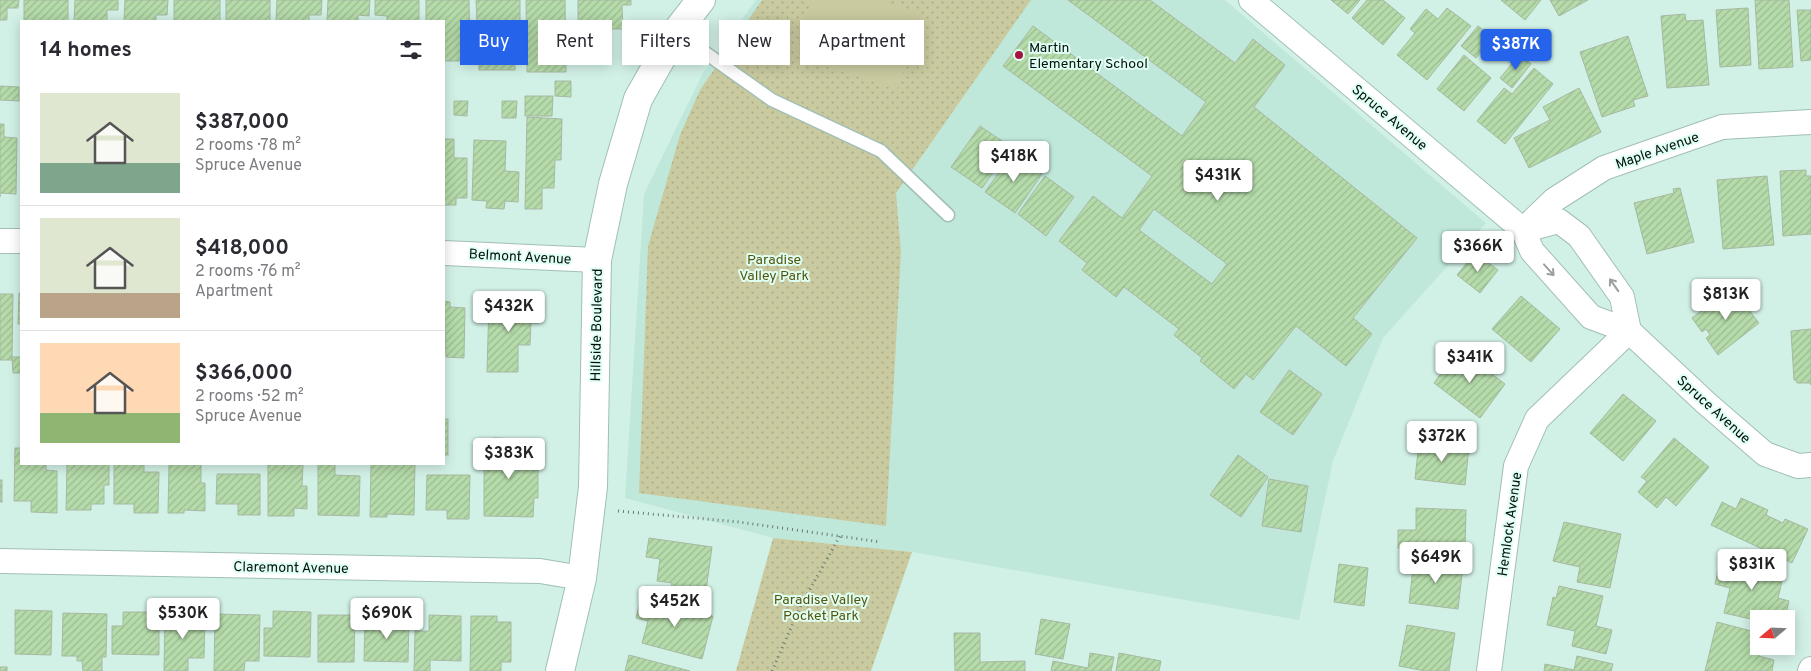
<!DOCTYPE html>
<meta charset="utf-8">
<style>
body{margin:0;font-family:Overpass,sans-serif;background:#f7f7f7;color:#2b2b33;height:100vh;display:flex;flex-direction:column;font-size:19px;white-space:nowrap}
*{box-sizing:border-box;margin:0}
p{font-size:16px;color:#7c7c81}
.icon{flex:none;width:28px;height:28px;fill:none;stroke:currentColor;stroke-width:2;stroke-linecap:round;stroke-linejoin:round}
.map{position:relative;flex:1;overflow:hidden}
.drawer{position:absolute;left:20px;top:20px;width:425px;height:445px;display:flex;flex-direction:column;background:#fff;border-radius:0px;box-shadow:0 2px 12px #0003}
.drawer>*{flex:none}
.top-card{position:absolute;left:460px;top:20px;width:475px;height:45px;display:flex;gap:10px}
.needle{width:32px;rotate:251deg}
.buttons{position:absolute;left:1750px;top:610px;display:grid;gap:10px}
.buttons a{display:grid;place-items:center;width:45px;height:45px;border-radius:0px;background:#fff;box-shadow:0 2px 12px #0003;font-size:25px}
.price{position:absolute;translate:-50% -42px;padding:0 11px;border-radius:5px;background:#fff;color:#222;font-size:16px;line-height:32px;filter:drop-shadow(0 1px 2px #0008)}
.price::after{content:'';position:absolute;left:50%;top:30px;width:15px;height:11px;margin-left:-8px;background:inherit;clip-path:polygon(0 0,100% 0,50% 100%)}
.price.current{background:#2563eb;color:#fff}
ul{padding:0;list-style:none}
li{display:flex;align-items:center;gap:15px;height:125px;padding:0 20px}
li+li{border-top:1px solid #e1e1e2}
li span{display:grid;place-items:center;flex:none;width:140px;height:100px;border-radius:0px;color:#555}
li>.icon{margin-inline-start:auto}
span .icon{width:60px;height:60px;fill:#fffc;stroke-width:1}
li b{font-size:21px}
h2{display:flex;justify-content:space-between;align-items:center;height:60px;padding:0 20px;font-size:21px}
.chip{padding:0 18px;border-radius:0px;background:#fff;box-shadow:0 2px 12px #0003;font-size:18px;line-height:45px}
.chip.current{background:#2563eb;color:#fff}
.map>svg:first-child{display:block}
.built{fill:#c0e8da}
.grass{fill:url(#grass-dots)}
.garden{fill:#cacaa0}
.building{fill:url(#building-hatch);stroke:#a7b8a2;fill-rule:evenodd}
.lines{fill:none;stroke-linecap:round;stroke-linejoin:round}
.lane-casing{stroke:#a1bfb4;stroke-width:15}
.street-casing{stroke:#a1bfb4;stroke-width:26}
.secondary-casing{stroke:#a1bfb4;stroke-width:30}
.path{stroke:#667b74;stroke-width:3;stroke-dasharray:1 4;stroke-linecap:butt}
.lane{stroke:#fff;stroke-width:12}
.street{stroke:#fff;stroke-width:24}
.secondary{stroke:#fff;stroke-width:28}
.oneway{stroke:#9b9f9e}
.poi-dot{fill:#a71142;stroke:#dffff3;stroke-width:2}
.labels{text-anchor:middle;stroke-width:4;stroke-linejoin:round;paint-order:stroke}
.poi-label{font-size:14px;fill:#05100c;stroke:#dffff3;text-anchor:start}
.street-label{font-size:14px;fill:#05100c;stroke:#dffff3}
.park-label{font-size:14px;fill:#57540f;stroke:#dffff3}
</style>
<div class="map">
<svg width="1811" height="671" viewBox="0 0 1811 671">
<defs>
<pattern id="grass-dots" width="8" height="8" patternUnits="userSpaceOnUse" patternTransform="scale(1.25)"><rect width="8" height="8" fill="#cacaa0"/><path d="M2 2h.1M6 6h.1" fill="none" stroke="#acac89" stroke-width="1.8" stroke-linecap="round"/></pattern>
<pattern id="building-hatch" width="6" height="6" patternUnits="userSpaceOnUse" patternTransform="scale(1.25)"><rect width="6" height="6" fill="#b5dbaa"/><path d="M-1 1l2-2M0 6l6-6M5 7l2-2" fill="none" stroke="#9abb91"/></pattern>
</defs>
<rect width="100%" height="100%" fill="#d2f1e6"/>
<polygon class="built" points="756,0 1225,0 1486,223 1383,338 1333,461 1299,620 912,552 773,538 625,498 644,194 703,73"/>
<g class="grass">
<polygon points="762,0 1031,0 896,193 901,252 886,526 639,493 648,246 680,135 700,90"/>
<polygon points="773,538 912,552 871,671 736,671"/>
</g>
<polygon class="garden" points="812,0 882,0 923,14 897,90 794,55"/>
<g class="building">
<polygon points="0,0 19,0 18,8 7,8 7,20 0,20"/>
<rect x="24" y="0" width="44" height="21"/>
<polygon points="75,0 118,0 118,10 107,10 107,21 74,21"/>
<polygon points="125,0 168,0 167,15 156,15 156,21 124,21"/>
<rect x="174" y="0" width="46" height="21"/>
<rect x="226" y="0" width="44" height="21"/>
<polygon points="277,0 322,0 321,15 309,15 309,21 276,21"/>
<polygon points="328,0 370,0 369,16 358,15 358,21 327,21"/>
<polygon points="375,0 419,0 419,21 387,21 387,16 375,15"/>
<polygon points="426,0 469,0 470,61 444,61 444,21 426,21"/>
<polygon points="476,0 520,0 520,55 515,55 515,70 479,70"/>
<polygon points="526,0 565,0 566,72 527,72"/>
<polygon points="578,0 631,0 631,5 622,5 623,29 611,29 611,41 578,42"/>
<path d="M1068 0H1150L1235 63 1253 39 1285 65 1254 107 1417 238 1353 318 1372 334 1346 366 1296 326 1253 380 1246 374 1234 389 1200 361 1202 358 1174 335 1179 329 1124 287 1116 297 1082 270 1087 263 1059 241 1093 196 1122 218 1152 176 1003 66 1033 26 1182 136 1206 102ZM1154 209 1227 264 1212 284 1139 230Z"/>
<polygon points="1331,0 1360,0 1348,14"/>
<polygon points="1367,0 1383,0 1405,18 1383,45 1352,18"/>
<polygon points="1501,0 1541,0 1525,20"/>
<polygon points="1550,0 1588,0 1559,16"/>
<polygon points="1755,0 1789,0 1793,67 1759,69"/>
<polygon points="1447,8 1471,26 1427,80 1397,55 1415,33 1410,29 1426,9 1438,19"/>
<polygon points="1748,8 1751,65 1720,67 1716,10"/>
<polygon points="1797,10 1811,10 1811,60 1801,61"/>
<polygon points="1685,14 1686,21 1703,20 1709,85 1667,88 1661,16"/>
<polygon points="1478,26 1493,37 1476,58 1461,46"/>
<polygon points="1628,36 1648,96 1633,100 1635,106 1602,117 1580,52"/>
<polygon points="1520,54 1531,64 1512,88 1500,78"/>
<polygon points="1464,55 1491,78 1464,111 1437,89"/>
<polygon points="1534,68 1553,84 1505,144 1477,121 1504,88 1512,94"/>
<polygon points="555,81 571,81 571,97 555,96"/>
<polygon points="0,86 19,87 19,101 0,100"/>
<polygon points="1579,88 1601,132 1529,168 1514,138 1550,120 1543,107"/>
<polygon points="525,96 553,96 552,116 525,116"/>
<polygon points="454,101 468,101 467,116 454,115"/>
<polygon points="502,101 517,101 516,118 502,118"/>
<polygon points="527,117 562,119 561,160 555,160 554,188 542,188 542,209 525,209"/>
<polygon points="0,124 4,124 4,137 17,138 16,194 0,193 0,197"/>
<polygon points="980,126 1011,147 982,188 951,167"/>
<polygon points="444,139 454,139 454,158 467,158 467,198 456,198 456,205 444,205"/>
<polygon points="474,140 506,141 505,171 519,172 518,202 505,201 504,209 486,208 487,201 472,200"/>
<polygon points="1013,153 1042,174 1015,213 985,192"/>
<polygon points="1806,170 1806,176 1811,176 1811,234 1783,236 1780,171"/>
<polygon points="1045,176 1074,197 1046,236 1018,214"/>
<polygon points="1767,176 1774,245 1723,249 1717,180"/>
<polygon points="1680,188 1694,242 1647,254 1634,203 1674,193 1673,189"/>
<polygon points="1475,253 1498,270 1480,293 1457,275"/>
<polygon points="1732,288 1759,323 1718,355 1706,338 1710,335 1706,329 1702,332 1692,318"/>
<polygon points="19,293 21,293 21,324 18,324"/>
<polygon points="0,294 13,294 12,360 0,360"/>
<polygon points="1521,296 1560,329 1531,362 1492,329"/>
<polygon points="444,301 450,302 450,307 465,308 464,358 446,357"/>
<polygon points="489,301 540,302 539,323 531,323 530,345 518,345 518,372 487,372"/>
<polygon points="1811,329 1811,385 1810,383 1797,383 1796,380 1794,380 1791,331"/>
<polygon points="1459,349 1505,384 1480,418 1434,383"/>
<polygon points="12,357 21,357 21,373 13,373"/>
<polygon points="1289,370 1322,394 1293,435 1260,412"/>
<polygon points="1623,394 1656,421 1623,461 1590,433"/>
<rect x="444" y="419" width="4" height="36"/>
<polygon points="493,438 525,439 525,464 538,464 538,498 534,498 533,517 484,516 484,446 493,446"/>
<polygon points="1674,438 1709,467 1676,506 1666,497 1657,508 1638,492 1647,481 1641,477"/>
<polygon points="1419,442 1469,448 1465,485 1415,479"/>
<polygon points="15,448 21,448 21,464 46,464 46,470 57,471 57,513 31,512 31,501 14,501"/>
<polygon points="1238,455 1268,477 1241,517 1210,495"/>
<polygon points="67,464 109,464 109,485 104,485 104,504 91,504 91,510 66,510"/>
<polygon points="114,464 144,464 144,472 159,472 158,513 134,513 134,504 114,504"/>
<polygon points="169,464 201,464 201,483 205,483 205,511 184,510 184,513 168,513"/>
<polygon points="268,464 303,464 302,486 307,486 307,509 294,508 294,516 268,516"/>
<polygon points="318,464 335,464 335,475 360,476 359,516 318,515"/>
<polygon points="371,464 415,464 414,515 387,514 387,517 370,517"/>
<polygon points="217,474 260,474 260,515 238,515 238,504 216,504"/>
<polygon points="427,475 470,475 469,519 447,519 447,510 426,510"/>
<polygon points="1269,479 1308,486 1301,532 1262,526"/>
<rect x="0" y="480" width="2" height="22"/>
<polygon points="1741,498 1768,510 1766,515 1783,523 1785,519 1808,529 1792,563 1711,525 1722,502 1736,509"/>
<polygon points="1416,508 1466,510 1465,550 1398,548 1398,530 1416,530"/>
<polygon points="1564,522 1621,534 1610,588 1577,582 1580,567 1553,561"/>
<polygon points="649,538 712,547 705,598 671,593 672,583 657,581 660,559 646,557"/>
<polygon points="1721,558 1784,573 1778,598 1789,601 1785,619 1759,619 1759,621 1724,613 1730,588 1715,584"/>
<polygon points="1414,560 1463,566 1458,609 1409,603"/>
<polygon points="1339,564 1368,568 1364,606 1334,602"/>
<polygon points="1559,586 1603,596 1596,626 1612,630 1606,654 1572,646 1575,631 1547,625 1553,597 1556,598"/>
<polygon points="641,598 713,616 702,659 642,643 648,621 636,618"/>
<polygon points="15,610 52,611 51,655 15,654"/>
<polygon points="273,611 311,612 310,657 264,656 264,628 273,628"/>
<polygon points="123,612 159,612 159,655 112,654 112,626 123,626"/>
<polygon points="165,612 205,613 204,658 188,658 188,671 164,671"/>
<polygon points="63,613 107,614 106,657 102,657 102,671 83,671 82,661 77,661 77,656 62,656"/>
<polygon points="215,614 260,615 259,661 245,661 244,671 214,671"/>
<polygon points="318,615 355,615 354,662 318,662"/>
<polygon points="429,615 461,616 461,661 430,660 430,671 414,671 415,631 429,631"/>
<polygon points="471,616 497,616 497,622 511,622 511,662 501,662 501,671 470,671"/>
<polygon points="365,618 409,618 408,662 364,661"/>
<polygon points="1041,619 1070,624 1063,659 1035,654"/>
<polygon points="1717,622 1759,633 1759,646 1761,646 1759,656 1774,660 1772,671 1705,671"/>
<polygon points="1407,625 1455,633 1449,671 1425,671 1399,666"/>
<polygon points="954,633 980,633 980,662 1025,661 1025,671 955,671"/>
<polygon points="1090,653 1114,657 1111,671 1051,671 1053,661 1088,668"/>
<polygon points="1119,653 1161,661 1159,671 1116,671"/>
<polygon points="629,655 690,671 625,671"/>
<polygon points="1577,656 1613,664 1611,671 1544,671 1545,664 1574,670"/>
<rect x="0" y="667" width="7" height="4"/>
</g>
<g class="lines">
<defs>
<polyline id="lane" points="676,32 772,100 881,151 948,215"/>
<g id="street">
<polyline points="1251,0 1523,230 1532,251 1591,317 1629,331 1706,403 1765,454 1798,466 1811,465"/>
<polyline points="1523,230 1554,200 1604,168 1722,127 1811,122"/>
<polyline points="1525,230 1559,221 1579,236 1622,297 1629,331"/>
<polyline points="0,241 21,241"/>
<polyline points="444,253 597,260"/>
<polyline points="0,561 540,571 582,578"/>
<polyline points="1489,671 1516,466 1537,419 1629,331"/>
<polyline points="1810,671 1811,669"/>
</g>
<polyline id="secondary" points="560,671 582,578 593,487 597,260 613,184 638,99 676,32 701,0"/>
</defs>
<use href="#lane" class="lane-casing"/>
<use href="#street" class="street-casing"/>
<use href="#secondary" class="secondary-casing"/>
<g class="path">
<polyline points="618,511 739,522 881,542"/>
<polyline points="772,671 801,605 840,536"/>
</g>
<use href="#lane" class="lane"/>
<use href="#street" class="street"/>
<use href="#secondary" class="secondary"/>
</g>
<defs><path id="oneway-shaft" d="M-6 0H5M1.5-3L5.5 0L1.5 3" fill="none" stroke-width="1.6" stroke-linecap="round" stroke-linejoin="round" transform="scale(1.25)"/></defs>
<g class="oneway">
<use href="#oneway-shaft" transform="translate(1549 270) rotate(48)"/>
<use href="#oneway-shaft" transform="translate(1614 285) rotate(-125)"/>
</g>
<circle class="poi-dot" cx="1019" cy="55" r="5"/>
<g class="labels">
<g class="poi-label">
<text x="1029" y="52">Martin<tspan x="1029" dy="16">Elementary School</tspan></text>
</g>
<g class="street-label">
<text transform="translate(1390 117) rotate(40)" y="5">Spruce Avenue</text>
<text transform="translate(1657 150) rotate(-19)" y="5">Maple Avenue</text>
<text transform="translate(520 256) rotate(3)" y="5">Belmont Avenue</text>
<text transform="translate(596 325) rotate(-89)" y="5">Hillside Boulevard</text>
<text transform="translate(1714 409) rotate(42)" y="5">Spruce Avenue</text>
<text transform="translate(1509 524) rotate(-82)" y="5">Hemlock Avenue</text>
<text transform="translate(291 567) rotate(1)" y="5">Claremont Avenue</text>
</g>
<g class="park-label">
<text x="774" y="264">Paradise<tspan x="774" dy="16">Valley Park</tspan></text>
<text x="821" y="604">Paradise Valley<tspan x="821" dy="16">Pocket Park</tspan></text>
</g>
</g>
</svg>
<div class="buttons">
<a><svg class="needle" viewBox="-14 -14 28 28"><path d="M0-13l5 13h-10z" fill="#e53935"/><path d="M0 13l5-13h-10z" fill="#7c7c81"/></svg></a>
</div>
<b class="price current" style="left:1516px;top:71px">$387K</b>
<b class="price" style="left:1014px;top:183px">$418K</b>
<b class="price" style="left:1218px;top:202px">$431K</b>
<b class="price" style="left:1478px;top:273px">$366K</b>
<b class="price" style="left:1726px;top:321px">$813K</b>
<b class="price" style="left:509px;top:333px">$432K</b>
<b class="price" style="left:1470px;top:384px">$341K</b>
<b class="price" style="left:1442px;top:463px">$372K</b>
<b class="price" style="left:509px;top:480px">$383K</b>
<b class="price" style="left:1436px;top:584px">$649K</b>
<b class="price" style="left:1752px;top:591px">$831K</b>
<b class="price" style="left:675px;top:628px">$452K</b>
<b class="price" style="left:183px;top:640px">$530K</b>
<b class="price" style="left:387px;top:640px">$690K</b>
<div class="top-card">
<a class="chip current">Buy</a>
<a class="chip">Rent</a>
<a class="chip">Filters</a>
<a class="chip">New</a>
<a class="chip">Apartment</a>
</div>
<section class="drawer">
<h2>14 homes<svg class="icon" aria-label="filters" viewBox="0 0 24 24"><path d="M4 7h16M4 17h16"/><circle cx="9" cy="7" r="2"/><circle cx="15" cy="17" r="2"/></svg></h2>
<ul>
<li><span style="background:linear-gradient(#dfe7d0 70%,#7fa58c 0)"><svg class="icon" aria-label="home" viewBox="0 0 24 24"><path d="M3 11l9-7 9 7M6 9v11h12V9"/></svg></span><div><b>$387,000</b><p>2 rooms · 78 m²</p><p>Spruce Avenue</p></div></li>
<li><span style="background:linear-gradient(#dfe7d0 75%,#b9a48a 0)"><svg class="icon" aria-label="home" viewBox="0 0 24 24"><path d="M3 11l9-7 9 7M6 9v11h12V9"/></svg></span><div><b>$418,000</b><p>2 rooms · 76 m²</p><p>Apartment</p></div></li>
<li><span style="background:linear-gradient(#ffd9b3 70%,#8fb573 0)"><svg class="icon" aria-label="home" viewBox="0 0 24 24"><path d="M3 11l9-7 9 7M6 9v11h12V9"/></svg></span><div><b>$366,000</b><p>2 rooms · 52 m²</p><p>Spruce Avenue</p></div></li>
</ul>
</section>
</div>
